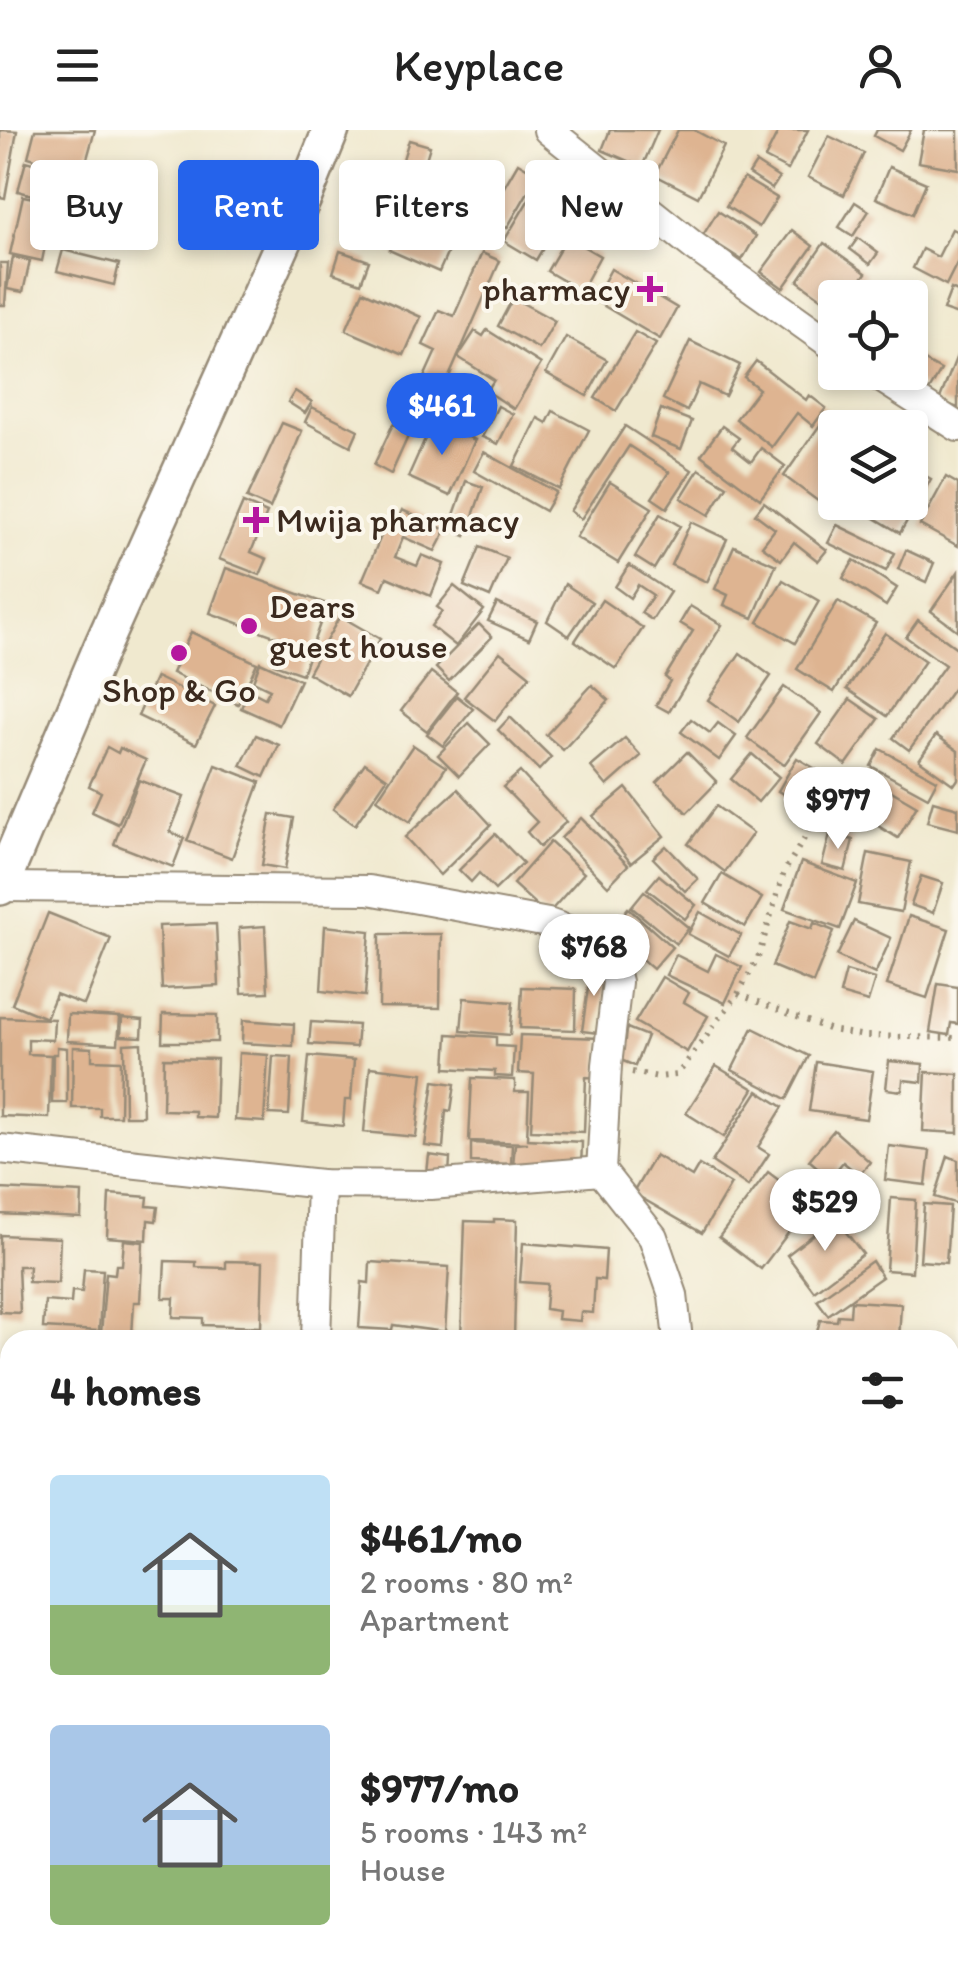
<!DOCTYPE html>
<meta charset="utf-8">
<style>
body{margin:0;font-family:Itim,sans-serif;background:#f2f2f2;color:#222;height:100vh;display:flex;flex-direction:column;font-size:38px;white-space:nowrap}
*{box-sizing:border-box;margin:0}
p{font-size:32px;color:#767676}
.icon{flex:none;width:55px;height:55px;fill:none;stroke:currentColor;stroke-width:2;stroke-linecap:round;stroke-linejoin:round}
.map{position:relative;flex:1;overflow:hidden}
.drawer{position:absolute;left:0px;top:1200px;width:960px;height:642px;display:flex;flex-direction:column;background:#fff;border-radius:30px 30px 0 0;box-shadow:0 5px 15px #0003}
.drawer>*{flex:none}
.top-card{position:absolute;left:30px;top:30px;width:900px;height:90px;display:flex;gap:20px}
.tools{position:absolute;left:818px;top:150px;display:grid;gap:20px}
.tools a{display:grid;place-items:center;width:110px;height:110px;border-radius:10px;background:#fff;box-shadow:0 5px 15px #0003;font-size:50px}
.price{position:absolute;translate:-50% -85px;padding:0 22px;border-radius:35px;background:#fff;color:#222;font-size:32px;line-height:65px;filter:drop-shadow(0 2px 5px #0008)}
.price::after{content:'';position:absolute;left:50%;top:60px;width:30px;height:22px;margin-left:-15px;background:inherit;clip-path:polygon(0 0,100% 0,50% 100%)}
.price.current{background:#2563eb;color:#fff}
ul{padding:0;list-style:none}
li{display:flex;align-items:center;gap:30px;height:250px;padding:0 50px}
li span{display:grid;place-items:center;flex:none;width:280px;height:200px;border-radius:10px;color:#555}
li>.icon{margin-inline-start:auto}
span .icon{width:120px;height:120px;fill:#fffc;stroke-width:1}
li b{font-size:42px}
h2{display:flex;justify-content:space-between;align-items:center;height:120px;padding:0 50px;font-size:42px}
.chip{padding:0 35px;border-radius:10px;background:#fff;box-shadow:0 5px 15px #0003;font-size:35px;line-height:90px}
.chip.current{background:#2563eb;color:#fff}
header{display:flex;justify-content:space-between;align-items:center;height:130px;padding:0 50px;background:#fff;font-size:45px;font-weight:600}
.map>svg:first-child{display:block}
.building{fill:#deb491}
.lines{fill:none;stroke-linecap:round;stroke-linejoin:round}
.minor-casing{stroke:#968a76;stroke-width:32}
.tertiary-casing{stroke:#968a76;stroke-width:40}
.path{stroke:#968a76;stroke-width:6;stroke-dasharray:2.5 8;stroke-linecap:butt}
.minor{stroke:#fff;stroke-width:28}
.tertiary{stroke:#fff;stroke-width:35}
.poi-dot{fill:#b5179e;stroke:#fbf7ec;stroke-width:4}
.labels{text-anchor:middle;stroke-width:8;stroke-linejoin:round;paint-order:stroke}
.poi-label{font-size:35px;fill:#3b2a1e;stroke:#fbf7ec;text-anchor:start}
</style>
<header><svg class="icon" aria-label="menu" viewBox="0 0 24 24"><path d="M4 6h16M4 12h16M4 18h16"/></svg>Keyplace<svg class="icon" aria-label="person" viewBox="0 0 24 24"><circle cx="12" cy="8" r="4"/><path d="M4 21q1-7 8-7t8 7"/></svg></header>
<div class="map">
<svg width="958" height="1842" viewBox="0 0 958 1842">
<rect width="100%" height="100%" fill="#fbf7ec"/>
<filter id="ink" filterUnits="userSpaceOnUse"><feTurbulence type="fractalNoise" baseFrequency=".01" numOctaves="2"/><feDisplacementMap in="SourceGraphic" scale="20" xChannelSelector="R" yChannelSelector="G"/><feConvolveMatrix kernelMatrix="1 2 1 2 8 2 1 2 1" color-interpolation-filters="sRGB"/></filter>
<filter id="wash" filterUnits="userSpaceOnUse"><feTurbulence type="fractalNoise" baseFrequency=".0048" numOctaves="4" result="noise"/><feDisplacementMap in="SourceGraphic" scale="40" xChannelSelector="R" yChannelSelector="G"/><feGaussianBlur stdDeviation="2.25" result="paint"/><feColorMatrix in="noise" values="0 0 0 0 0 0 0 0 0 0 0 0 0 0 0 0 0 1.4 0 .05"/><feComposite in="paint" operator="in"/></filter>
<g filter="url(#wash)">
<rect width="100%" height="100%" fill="#f0e9cf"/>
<g id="blocks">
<g class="building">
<polygon points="0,0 17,1 5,68 0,67"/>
<polygon points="35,0 95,0 83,43 28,27"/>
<polygon points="610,0 658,0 642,37 602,20"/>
<polygon points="678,0 694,0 724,16 698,67 655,45"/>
<polygon points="779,0 808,0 788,40 765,28"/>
<polygon points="877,0 911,0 900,20 874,6"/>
<polygon points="924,0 958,0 958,39 918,32"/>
<polygon points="829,6 864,23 844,65 808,47"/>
<polygon points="409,10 430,16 418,56 478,75 470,97 390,71"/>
<polygon points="26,31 70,43 62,73 18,61"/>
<polygon points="518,33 538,45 507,98 487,86"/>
<polygon points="756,33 779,48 772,59 749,44"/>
<polygon points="889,37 926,53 913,84 876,68"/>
<polygon points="544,44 576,63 536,130 504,111"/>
<polygon points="744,48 777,68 759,97 726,76"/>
<polygon points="23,66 54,72 42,131 10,124"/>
<polygon points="855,72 869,81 853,106 839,97"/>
<polygon points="718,81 756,106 742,130 703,105"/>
<polygon points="405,82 456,104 439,142 389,120"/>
<polygon points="952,99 958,102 958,131 946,155 913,138 922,119 938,127"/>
<polygon points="792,100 813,116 783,158 761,142"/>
<polygon points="567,107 600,126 581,161 547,141"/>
<polygon points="858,108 878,123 870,134 850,119"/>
<polygon points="824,113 866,143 848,168 835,168 835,178 798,151"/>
<polygon points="63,120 119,134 114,155 57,141"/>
<polygon points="340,121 369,131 361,153 333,143"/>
<polygon points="482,123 500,131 433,283 412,274 436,221 423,215 439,180 454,186"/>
<polygon points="13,127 30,131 23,162 7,159"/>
<polygon points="0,133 8,133 5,175 0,175"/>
<polygon points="611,139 677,178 660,209 594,170"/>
<polygon points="951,159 958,162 958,185 943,180"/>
<polygon points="363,161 421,187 404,225 346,200"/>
<polygon points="513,168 555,191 539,219 498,196"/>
<polygon points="487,200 541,234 514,279 487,261 494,250 458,227 475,201 483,206"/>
<polygon points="635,202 656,214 616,281 595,268"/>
<polygon points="566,207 607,230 587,266 546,243"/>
<polygon points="690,211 740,235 725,266 699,254 687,281 663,269"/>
<polygon points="910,223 941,240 929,261 897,242 910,242"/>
<polygon points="958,223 958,278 939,271"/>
<polygon points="756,231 806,270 809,265 826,278 813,296 797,283 772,317 736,289 759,259 744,247"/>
<polygon points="295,261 312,272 305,283 288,272"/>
<polygon points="498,276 513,284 498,314 482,307"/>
<polygon points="312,277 358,300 351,316 305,292"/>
<polygon points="661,279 692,291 681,319 651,307"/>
<polygon points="553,281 589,300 559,359 514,336 538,288 547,293"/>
<polygon points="827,285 845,298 835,298 835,372 830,380 784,346"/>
<polygon points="433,291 475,310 450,366 408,347"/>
<polygon points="282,293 302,301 270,378 247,368"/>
<polygon points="393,294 410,302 391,344 374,335"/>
<polygon points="625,296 692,340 667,378 652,368 669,342 629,316 581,389 570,381"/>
<polygon points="722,296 739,308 732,317 751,332 761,318 785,336 760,369 701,325"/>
<polygon points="484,322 556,362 545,381 474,341"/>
<polygon points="910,337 931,349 900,403 870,385 878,372 910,372"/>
<polygon points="699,339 727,356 709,385 681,368"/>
<polygon points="946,347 958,354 958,416 920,395"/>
<polygon points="466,351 483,357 466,406 449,399"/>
<polygon points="610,352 652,378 618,433 576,407"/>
<polygon points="764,372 827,420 818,431 794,412 781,430 762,416 775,399 755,384"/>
<polygon points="243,373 267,383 251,422 267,429 260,445 219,429"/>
<polygon points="402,380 446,400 435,421 403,407 395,427 417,436 422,425 444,434 431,466 387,447 382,459 362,451 384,399 392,403"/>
<polygon points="660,384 680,396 654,439 635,427"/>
<polygon points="691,392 727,409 707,452 671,435"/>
<polygon points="837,395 895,423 886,441 828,413"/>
<polygon points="734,416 776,435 753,488 724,475 728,465 715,459"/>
<polygon points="480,417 507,428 490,467 464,456"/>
<polygon points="906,420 934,433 926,452 898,439"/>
<polygon points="854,430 897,458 886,476 843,448"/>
<polygon points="629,435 670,462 652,490 641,483 653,465 638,455 630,468 615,457"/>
<polygon points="226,438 327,474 302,544 274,534 283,509 210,483"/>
<polygon points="958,442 958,501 931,481"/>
<polygon points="783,450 819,471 795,513 758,492"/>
<polygon points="565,454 592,472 569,506 547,491"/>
<polygon points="454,456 484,480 456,516 431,496 442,481 437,477"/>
<polygon points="602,470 643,498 616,539 575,511"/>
<polygon points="838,471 876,493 834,562 797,539"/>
<polygon points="497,473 537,491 529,509 488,491"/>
<polygon points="690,476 722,495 669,582 656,575 670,551 665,547 693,501 680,493"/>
<polygon points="340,486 380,509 348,566 308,543"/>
<polygon points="918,490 958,519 958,552 909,620 893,608 945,535 906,507"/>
<polygon points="479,494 492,507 449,551 436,538"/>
<polygon points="191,502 257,533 238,574 172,543"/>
<polygon points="885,503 925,531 887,586 847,559"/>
<polygon points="500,522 530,546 495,591 464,567"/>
<polygon points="740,523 771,546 739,592 708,570"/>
<polygon points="260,532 300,550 279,595 241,578 249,560 265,568 270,559 253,551"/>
<polygon points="431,542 457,562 427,601 401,581"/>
<polygon points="156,547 215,576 196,614 138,586"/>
<polygon points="592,555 609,570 563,620 546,605"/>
<polygon points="784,557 821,583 784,635 747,608"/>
<polygon points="457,566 473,579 443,616 427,604"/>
<polygon points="850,569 879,589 846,635 818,614"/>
<polygon points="510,587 551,627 539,640 498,600"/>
<polygon points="691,589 710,603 718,593 736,606 719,630 681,602"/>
<polygon points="469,593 490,614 459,646 438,625"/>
<polygon points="256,605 279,615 264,647 241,636"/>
<polygon points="936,605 958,621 958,649 954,655 919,630"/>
<polygon points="625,608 641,626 607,656 591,637"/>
<polygon points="413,615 446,637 410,692 377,669"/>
<polygon points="107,617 118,623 120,618 146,630 118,694 92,682 101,662 89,656"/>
<polygon points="880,619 937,650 928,667 871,636"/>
<polygon points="687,622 717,652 687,683 657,652"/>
<polygon points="752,624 779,647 758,672 731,649"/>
<polygon points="797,628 829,647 811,680 778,661"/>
<polygon points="365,633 387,648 355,695 333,679"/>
<polygon points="216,635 260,652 232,728 187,711"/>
<polygon points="520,642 566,692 540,717 527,702 537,692 503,657"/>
<polygon points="866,646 917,676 898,708 847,677"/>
<polygon points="139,650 184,667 170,702 184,708 173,737 114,714"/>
<polygon points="626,658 664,706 631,733 593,686"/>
<polygon points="458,659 491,695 440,745 405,707"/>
<polygon points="933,671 958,678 958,700 927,692"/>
<polygon points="716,676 753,703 725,742 688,714"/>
<polygon points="271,684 294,688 285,739 262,735"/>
<polygon points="581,688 628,735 608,756 561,708"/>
<polygon points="495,704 523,733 495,760 479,743 471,752 459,740"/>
<polygon points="830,704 853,710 845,741 822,735"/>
<polygon points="550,712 584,743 547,785 513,754"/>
<polygon points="666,716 698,749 685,761 653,728"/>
<polygon points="868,723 911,732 901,782 858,774"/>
<polygon points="801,732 857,753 840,799 784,779"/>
<polygon points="722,744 762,768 745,797 705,773"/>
<polygon points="659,745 696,775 685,789 647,759"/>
<polygon points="921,746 943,753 933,783 911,775"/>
<polygon points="644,761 689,798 676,814 631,777"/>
<polygon points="628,778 672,817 653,839 609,801"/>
<polygon points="700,782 741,805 729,826 688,804"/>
<polygon points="48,783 111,808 84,875 56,864 46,888 12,874"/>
<polygon points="909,786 949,799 927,868 887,855"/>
<polygon points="790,791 812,799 814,793 834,801 813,853 772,836"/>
<polygon points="854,791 891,808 875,844 837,826"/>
<polygon points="216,794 219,856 162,859 159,796"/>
<polygon points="265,796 268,862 242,863 239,798"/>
<polygon points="325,796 370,801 365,866 321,861"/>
<polygon points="380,804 441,804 440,878 379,877"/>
<polygon points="716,824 742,837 725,873 666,845 676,825 708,841"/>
<polygon points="591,836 607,838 598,903 582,901"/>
<polygon points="846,841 875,849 868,872 840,864"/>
<polygon points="662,847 689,863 684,872 708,886 687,922 635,892"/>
<polygon points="938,854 958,857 958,894 951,893 949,905 930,902"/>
<polygon points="522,857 576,859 575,900 520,898"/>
<polygon points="464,868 513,872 510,905 461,901"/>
<polygon points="68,884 120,887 118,914 67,911"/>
<polygon points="163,884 217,885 217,912 162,912"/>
<polygon points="0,887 54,889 53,910 28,909 28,924 51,925 49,988 0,986"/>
<polygon points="122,888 143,890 142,907 121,906"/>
<polygon points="243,890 294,894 293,916 242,913"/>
<polygon points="311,892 358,895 356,917 309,914"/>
<polygon points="627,898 647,906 635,936 616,928"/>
<polygon points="753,898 809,926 787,969 732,940"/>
<polygon points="448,904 496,907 496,916 514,917 512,947 495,946 495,941 446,938"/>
<polygon points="520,905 600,908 599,948 586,947 584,1002 531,1000 534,944 518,943"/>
<polygon points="141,913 143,986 125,986 124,914"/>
<polygon points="57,917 67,918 67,973 52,973 53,924 57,924"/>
<polygon points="73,917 92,918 92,930 121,931 120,986 100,986 100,978 72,978"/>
<polygon points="239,923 268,925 264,992 235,990"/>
<polygon points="273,926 292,927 289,985 269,984"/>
<polygon points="309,926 354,930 351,970 345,970 343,996 303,992"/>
<polygon points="164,928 217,929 215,988 195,987 195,981 163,980"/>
<polygon points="889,931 923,934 922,952 903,950 902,961 886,959"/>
<polygon points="816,932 873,941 866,989 809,981"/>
<polygon points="716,936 754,959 724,1007 686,983"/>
<polygon points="370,937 423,943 416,1007 364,1002"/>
<polygon points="926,942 958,944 958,1003 923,1001"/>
<polygon points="472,948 515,950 515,962 529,962 527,1009 582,1012 581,1039 513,1035 515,1014 528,1013 469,1011"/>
<polygon points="434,951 455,954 451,981 446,980 443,1018 425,1016"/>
<polygon points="758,961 783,977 758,1017 769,1024 748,1056 712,1032"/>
<polygon points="834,1000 870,1032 859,1045 843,1032 830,1048 809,1030"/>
<polygon points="471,1013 512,1015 511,1034 471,1032"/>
<polygon points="889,1016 930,1021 926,1055 885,1050"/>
<polygon points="429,1025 450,1028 449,1045 427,1043"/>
<polygon points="655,1025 692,1047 699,1035 731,1054 702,1103 633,1063"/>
<polygon points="948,1026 958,1030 958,1074 935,1067"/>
<polygon points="768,1042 810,1074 761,1139 719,1107"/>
<polygon points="842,1044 871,1069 846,1095 834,1084 822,1096 807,1081"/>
<polygon points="0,1059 82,1063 81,1088 0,1084"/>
<polygon points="109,1064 148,1067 147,1076 158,1077 156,1091 148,1090 147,1110 107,1107"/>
<polygon points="891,1068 916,1070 912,1142 886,1140"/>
<polygon points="924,1074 950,1076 946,1133 920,1131"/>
<polygon points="835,1088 863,1124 814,1161 787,1125"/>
<polygon points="494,1089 517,1090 514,1208 461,1208 465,1091 494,1092"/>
<polygon points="0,1105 60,1108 58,1153 28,1152 29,1136 18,1136 20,1183 0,1182"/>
<polygon points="124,1110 143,1112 140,1172 134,1172 132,1206 101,1204 106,1143 115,1144 116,1135 122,1135"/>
<polygon points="523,1113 606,1120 604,1150 595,1149 593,1183 581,1182 580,1191 557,1189 558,1181 545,1179 547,1154 520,1152"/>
<polygon points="165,1131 196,1132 196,1137 226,1138 226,1131 263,1132 261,1197 203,1195 203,1188 173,1187 174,1168 163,1168"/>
<polygon points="872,1131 882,1147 828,1185 817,1170"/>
<polygon points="370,1132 449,1137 445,1202 393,1195 392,1200 359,1198 362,1152 369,1153"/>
<polygon points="84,1139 103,1140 99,1201 43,1198 45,1171 71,1173 72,1161 82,1162"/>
<polygon points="851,1171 901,1174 899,1210 815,1210 820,1190 837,1191 838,1185 850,1186"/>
<polygon points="950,1240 958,1242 958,1277 950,1276"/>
<polygon points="0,1331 4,1331 8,1422 0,1422"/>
<rect x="950" y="1576" width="8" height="54"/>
<polygon points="0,1607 10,1608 10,1633 0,1633"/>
<polygon points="0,1645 10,1645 10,1717 0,1716"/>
<polygon points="950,1691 958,1692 958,1752 950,1752"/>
<polygon points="0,1718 10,1719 10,1745 0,1744"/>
<polygon points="0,1756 10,1757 10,1807 0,1807"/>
<polygon points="26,1832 74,1832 73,1842 25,1842"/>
<rect x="78" y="1832" width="28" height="10"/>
<rect x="236" y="1832" width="31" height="10"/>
<polygon points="336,1832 418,1832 417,1842 335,1842"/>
<polygon points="848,1832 931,1832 930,1842 847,1842"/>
</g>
</g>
</g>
<g filter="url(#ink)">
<use href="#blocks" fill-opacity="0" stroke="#968a76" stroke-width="2.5"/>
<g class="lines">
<defs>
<g id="minor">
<polyline points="548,0 695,117 835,217"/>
<polyline points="872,242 958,297"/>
<polyline points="0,757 369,760 548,793 593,809 610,824 617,852 607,935 601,1041 653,1107 673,1165 678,1210"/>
<polyline points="0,1019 321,1054 431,1055 601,1041"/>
<polyline points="316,1210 321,1054"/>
<polyline points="0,1575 10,1575"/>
<polyline points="950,1643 958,1643"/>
<polyline points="295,1842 295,1832"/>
<polyline points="652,1842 652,1832"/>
</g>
<polyline id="tertiary" points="0,757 102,516 305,64 331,0"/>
</defs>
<use href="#minor" class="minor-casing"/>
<use href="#tertiary" class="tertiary-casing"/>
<g class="path">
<polyline points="738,864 831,900 865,906 958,908"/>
<polyline points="632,942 658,947 677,945 738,864 758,828 784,742 835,657"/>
</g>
<use href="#minor" class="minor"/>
<use href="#tertiary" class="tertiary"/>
</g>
</g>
<g class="poi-dot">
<path d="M645 144h10v10h10v10h-10v10h-10v-10h-10v-10h10z"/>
<path d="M251 375h10v10h10v10h-10v10h-10v-10h-10v-10h10z"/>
<circle cx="249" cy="496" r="10"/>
<circle cx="179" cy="523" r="10"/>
</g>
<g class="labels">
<g class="poi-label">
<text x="630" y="171" text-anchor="end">pharmacy</text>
<text x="276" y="402">Mwija pharmacy</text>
<text x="269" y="488">Dears<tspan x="269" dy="40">guest house</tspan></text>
<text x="179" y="572" text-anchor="middle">Shop &amp; Go</text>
</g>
</g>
</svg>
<div class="tools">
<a><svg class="icon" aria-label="locate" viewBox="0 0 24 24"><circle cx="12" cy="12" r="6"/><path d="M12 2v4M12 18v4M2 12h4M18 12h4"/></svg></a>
<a><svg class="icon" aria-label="layers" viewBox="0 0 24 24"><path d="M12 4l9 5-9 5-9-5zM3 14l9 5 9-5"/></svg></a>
</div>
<b class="price current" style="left:442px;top:328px">$461</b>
<b class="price" style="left:838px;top:722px">$977</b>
<b class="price" style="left:594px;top:869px">$768</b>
<b class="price" style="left:825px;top:1124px">$529</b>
<div class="top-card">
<a class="chip">Buy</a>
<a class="chip current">Rent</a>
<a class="chip">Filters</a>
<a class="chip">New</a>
</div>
<section class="drawer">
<h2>4 homes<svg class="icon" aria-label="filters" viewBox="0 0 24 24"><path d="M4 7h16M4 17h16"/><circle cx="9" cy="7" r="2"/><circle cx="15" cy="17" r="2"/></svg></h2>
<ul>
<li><span style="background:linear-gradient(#bfe0f5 65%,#8fb573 0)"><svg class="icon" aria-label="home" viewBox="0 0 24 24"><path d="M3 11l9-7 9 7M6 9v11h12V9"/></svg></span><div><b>$461/mo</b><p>2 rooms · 80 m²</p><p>Apartment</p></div></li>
<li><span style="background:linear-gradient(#a9c7e8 70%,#8fb573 0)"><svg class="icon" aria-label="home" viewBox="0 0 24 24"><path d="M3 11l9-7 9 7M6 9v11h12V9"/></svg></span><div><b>$977/mo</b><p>5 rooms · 143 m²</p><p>House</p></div></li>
</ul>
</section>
</div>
